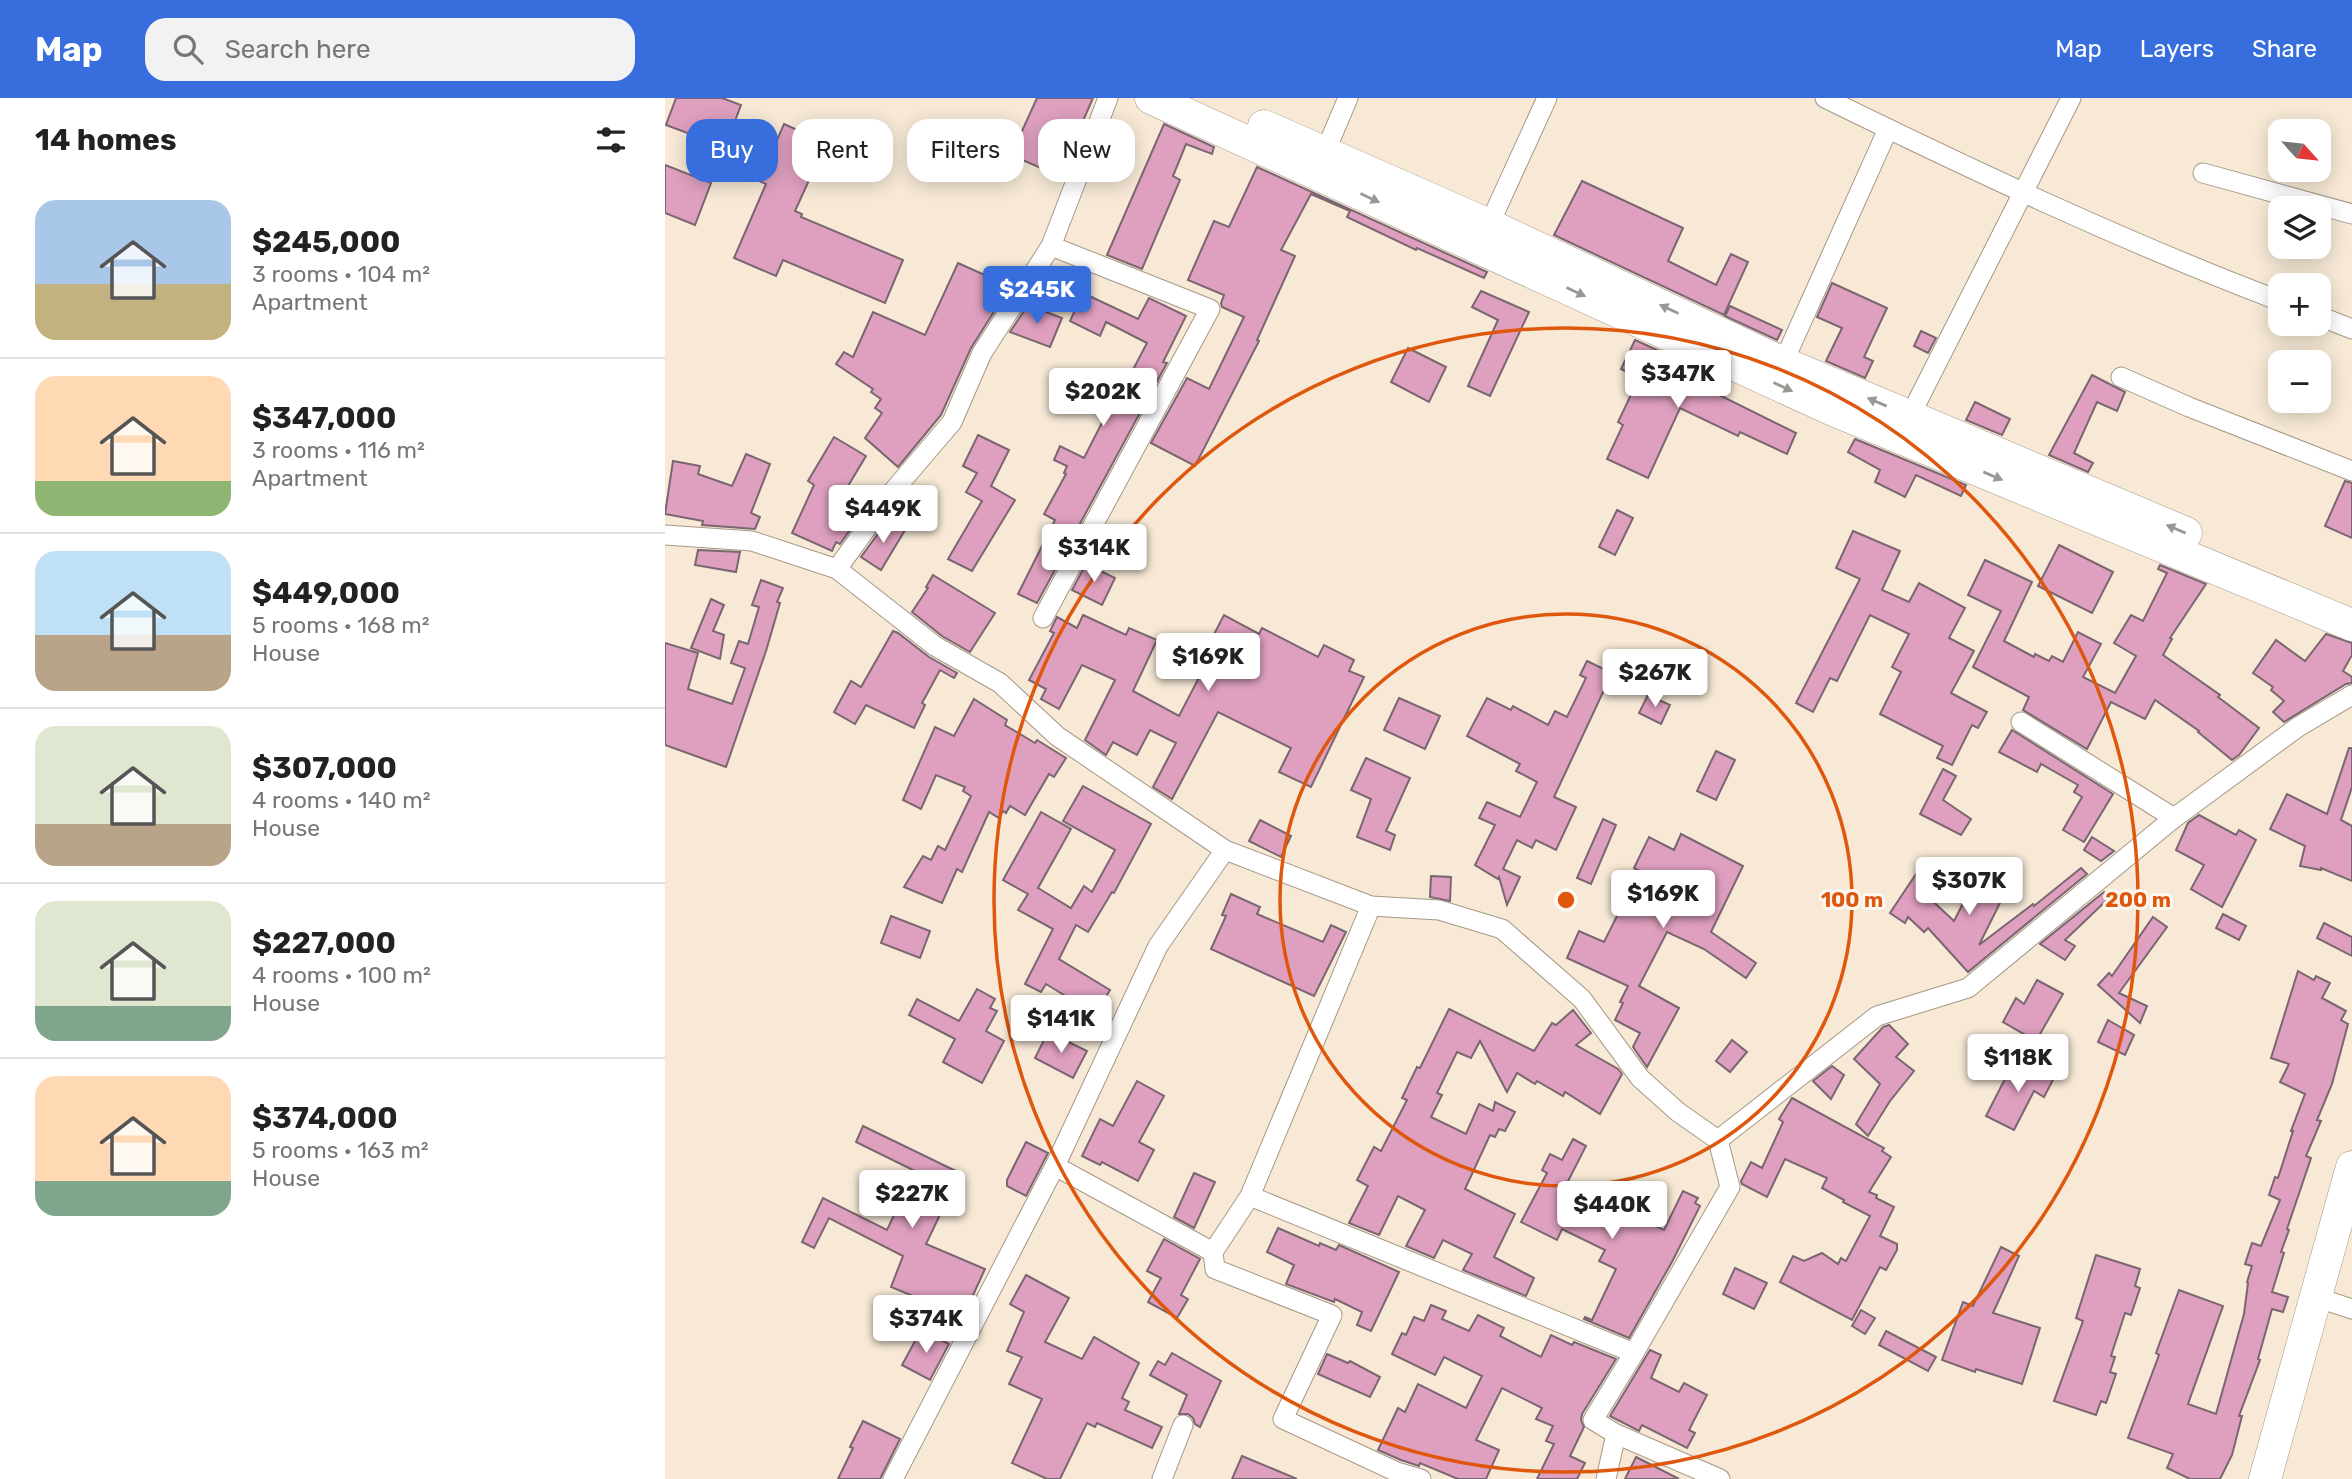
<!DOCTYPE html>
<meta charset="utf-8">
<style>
body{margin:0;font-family:Rubik,sans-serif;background:#f2f2f2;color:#222;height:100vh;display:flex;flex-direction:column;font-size:26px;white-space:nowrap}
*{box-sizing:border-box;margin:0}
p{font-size:23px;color:#767676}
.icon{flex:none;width:38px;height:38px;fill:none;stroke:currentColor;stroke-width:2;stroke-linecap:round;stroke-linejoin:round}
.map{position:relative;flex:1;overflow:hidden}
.side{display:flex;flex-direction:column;background:#fff;width:665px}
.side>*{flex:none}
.banner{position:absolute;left:21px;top:21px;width:665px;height:63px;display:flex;gap:14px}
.needle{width:46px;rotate:117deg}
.controls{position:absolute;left:1603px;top:21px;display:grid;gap:14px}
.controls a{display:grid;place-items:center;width:63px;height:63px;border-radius:14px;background:#fff;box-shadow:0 4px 18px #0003;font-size:35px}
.price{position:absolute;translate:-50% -60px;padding:0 16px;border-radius:7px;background:#fff;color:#222;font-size:23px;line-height:46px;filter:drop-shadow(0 2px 4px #0008)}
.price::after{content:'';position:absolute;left:50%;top:42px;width:21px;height:16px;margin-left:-10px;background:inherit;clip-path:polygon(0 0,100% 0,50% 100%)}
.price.current{background:#376ddc;color:#fff}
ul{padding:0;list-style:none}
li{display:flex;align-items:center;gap:21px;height:175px;padding:0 35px}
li+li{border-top:2px solid #e0e0e0}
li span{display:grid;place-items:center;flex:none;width:196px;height:140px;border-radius:21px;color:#555}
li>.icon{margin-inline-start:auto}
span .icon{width:84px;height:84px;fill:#fffc;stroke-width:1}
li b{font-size:30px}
h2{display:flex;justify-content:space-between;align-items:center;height:84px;padding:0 35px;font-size:30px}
.pill{padding:0 24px;border-radius:21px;background:#fff;box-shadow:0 4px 18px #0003;font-size:24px;line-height:63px}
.pill.current{background:#376ddc;color:#fff}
header{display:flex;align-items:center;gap:42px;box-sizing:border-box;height:98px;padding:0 35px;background:#376ddc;color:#fff}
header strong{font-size:33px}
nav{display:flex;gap:38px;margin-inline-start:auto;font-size:24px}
.search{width:490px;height:63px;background:#f2f2f2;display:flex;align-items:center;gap:18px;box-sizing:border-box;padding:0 24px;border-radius:21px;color:#767676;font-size:26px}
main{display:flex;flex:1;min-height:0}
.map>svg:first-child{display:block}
.building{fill:#dfa0bf;stroke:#7a6670;stroke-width:2}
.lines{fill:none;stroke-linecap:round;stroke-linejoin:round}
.minor-casing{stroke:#a59886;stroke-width:21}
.primary-casing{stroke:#a59886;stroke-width:33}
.minor{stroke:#fff;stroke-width:19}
.primary{stroke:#fff;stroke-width:32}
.oneway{fill:#9a9894}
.ring{fill:none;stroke:#df570d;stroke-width:3.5}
.centre{fill:#df570d;stroke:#fdf8f0;stroke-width:3.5}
.ring-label{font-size:21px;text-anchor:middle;font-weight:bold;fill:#df570d;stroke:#fdf8f0;stroke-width:6;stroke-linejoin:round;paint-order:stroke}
</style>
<header>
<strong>Map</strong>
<div class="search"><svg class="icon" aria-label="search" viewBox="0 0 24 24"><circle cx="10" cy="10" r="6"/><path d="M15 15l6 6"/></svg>Search here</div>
<nav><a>Map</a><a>Layers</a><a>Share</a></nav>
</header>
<main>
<section class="side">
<h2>14 homes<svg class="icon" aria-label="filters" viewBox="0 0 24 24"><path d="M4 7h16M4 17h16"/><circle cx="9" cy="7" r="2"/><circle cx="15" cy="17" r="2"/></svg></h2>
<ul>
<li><span style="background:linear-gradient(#a9c7e8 60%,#c2b280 0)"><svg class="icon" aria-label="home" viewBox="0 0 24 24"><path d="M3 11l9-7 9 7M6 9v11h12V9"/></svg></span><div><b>$245,000</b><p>3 rooms · 104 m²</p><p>Apartment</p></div></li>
<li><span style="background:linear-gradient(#ffd9b3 75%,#8fb573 0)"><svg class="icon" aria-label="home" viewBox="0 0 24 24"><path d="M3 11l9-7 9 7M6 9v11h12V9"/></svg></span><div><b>$347,000</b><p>3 rooms · 116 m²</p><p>Apartment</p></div></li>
<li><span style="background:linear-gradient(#bfe0f5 60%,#b9a48a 0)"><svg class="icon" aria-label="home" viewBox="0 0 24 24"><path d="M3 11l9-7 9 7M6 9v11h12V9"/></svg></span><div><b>$449,000</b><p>5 rooms · 168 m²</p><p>House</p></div></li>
<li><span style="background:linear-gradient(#dfe7d0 70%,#b9a48a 0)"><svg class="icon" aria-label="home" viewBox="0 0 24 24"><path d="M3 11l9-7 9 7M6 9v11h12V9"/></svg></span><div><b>$307,000</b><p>4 rooms · 140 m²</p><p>House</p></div></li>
<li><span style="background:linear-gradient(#dfe7d0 75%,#7fa58c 0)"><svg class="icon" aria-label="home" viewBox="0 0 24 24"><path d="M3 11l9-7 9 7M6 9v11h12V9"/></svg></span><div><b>$227,000</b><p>4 rooms · 100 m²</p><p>House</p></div></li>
<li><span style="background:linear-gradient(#ffd9b3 75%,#7fa58c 0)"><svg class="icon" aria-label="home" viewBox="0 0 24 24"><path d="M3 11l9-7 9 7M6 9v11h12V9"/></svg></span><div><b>$374,000</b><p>5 rooms · 163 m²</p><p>House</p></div></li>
</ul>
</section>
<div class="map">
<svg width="1687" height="1381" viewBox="0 0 1687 1381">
<rect width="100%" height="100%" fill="#f7e9d6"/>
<g class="building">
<polygon points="11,0 57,0 76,7 60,49 1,27"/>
<polygon points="372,0 428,0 394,78 346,57"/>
<polygon points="119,26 161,45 130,113 137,116 136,119 238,162 220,205 118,162 111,178 69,160 101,86 94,83"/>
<polygon points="499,26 549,49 547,56 521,46 508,78 515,82 477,171 442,157"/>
<polygon points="0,67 46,85 30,127 0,115"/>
<polygon points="592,69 822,174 819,180 752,150 751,152 682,119 685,113 646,96 616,152 630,158 592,242 594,243 530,368 486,345 522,280 544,291 579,219 557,209 556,205 559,197 523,182 549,123 564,129"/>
<polygon points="917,83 1018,130 1003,163 1051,187 1066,156 1083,164 1059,217 889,137"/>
<polygon points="293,165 342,187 337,197 339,198 306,250 276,317 233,369 200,340 217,315 210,310 216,301 206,294 208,291 171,266 179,254 188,259 208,214 260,237"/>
<polygon points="1167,185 1222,210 1199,259 1208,263 1200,280 1161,263 1177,230 1152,219"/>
<polygon points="816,193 864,214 825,298 803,288 833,222 807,209"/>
<polygon points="418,195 473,221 484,200 521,218 498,264 502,265 372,505 353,496 390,422 379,416 401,376 399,375 402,368 389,362 395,348 419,360 445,309 448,310 482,245 441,224 435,238 405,223"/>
<polygon points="363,207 397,220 385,249 345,234"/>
<polygon points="1065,208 1117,232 1112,242 1060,218"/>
<polygon points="1256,233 1271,240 1263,255 1249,248"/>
<polygon points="970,242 1038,273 1032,286 1131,335 1122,356 1075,334 1073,338 1015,310 983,380 942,361 958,327 953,324 974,280 956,271"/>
<polygon points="743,250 781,269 764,304 726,284"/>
<polygon points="1427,277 1460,294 1452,313 1432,304 1409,355 1428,365 1423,374 1384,357"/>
<polygon points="1310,304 1345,321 1337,337 1301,322"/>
<polygon points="313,337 344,352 326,388 350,402 307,473 283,461 317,403 301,394 312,375 298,368"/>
<polygon points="169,339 201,358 174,403 198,414 175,446 171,444 167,453 127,435 149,387 143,383"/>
<polygon points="1190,341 1301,387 1296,398 1251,377 1240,399 1210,384 1215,372 1183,354"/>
<polygon points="81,356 105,366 86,415 95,419 90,431 37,427 38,423 0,416 8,363 35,368 33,376 67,388"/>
<polygon points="1680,383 1687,385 1687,440 1660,428"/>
<polygon points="952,412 968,420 950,457 934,449"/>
<polygon points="223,422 240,432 216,472 196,459"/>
<polygon points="1188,433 1235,453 1217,492 1244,504 1254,485 1300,510 1284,540 1309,553 1286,595 1322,614 1313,630 1307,627 1287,667 1272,660 1278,648 1215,616 1236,574 1227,569 1244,536 1205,517 1172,583 1165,580 1148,614 1131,605 1195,481 1171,470"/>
<polygon points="1394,447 1448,474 1427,515 1373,488"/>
<polygon points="33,452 75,454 71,474 30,467"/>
<polygon points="1320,462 1367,484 1339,543 1369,559 1370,556 1384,563 1387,558 1398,564 1413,534 1436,546 1418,579 1450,595 1471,558 1449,545 1466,517 1478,523 1502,475 1493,471 1495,467 1541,486 1505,540 1507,541 1498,557 1555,597 1553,599 1594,630 1574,657 1567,662 1533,634 1534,633 1490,602 1480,621 1446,604 1422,651 1358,612 1364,599 1308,569 1336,513 1303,497"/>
<polygon points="421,466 450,480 437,507 407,492"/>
<polygon points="268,477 330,515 305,554 277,538 247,514 263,490 261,489"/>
<polygon points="96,482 118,490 112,504 115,505 101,553 61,669 0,647 0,545 33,555 23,591 67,606 80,570 66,565 74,543 83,546 94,509 87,507"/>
<polygon points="46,501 59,507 48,533 59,537 55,561 26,550"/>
<polygon points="418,517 461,537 464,530 492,542 468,593 514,618 552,545 546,542 559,517 594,536 597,530 653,559 659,547 689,562 684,573 699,579 646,689 614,674 626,650 553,614 507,701 488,689 511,645 485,632 472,657 448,644 441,657 420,642 450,582 417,567 394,611 376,601 381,591 364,582 389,535 385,533 392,519 412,530"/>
<polygon points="228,533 233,535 264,559 292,575 289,580 275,572 257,605 260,607 249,630 201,607 190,626 169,614 186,583 196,589"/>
<polygon points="1661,536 1687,545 1687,557 1678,573 1687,579 1687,585 1681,586 1619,624 1608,614 1619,603 1606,592 1608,589 1588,575 1611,542 1640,563"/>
<polygon points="922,563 947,575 889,699 911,709 891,752 871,742 867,750 852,742 838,771 855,779 842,807 834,779 833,781 810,767 830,727 814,720 822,704 855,719 872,684 851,673 855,666 802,638 822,600 846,612 848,608 883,627 890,613 902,619 921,580 915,577"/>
<polygon points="983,597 1005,607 996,626 974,615"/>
<polygon points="734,600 775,618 760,651 719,632"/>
<polygon points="309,601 342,622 340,627 370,645 372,642 401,660 389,679 384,676 360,717 345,708 341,715 338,713 334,720 324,714 297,774 292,771 277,805 239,789 258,758 266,762 273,748 280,752 306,698 298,693 300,689 271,677 256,711 238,702 270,629 289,638"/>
<polygon points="1347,632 1448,696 1419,744 1398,732 1417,699 1409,694 1413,687 1376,666 1372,674 1334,654"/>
<polygon points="1684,650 1687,650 1687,689 1676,722 1687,728 1687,783 1656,770 1656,772 1635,768 1640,748 1605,731 1622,696 1662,716"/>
<polygon points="1051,653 1070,662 1051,702 1032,693"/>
<polygon points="701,660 745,680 721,733 730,737 725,752 692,739 706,701 686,692"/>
<polygon points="1278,671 1291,678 1278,702 1306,721 1296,737 1255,716"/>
<polygon points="418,688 486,726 449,795 447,794 423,834 411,827 394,861 445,892 430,916 381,886 376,894 360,886 388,831 353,812 363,796 338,782 376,714 406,731 373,790 406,810 419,788 427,794 450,752 398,723"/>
<polygon points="1534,717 1571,737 1574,732 1591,742 1557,809 1526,791 1539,767 1511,752 1523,725"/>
<polygon points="938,721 951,727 926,786 912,780"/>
<polygon points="595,722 626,738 616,759 584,743"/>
<polygon points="1016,736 1078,768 1046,834 1091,865 1081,880 1039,851 1002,834 974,888 1014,910 982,969 968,949 975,935 950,922 958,905 955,904 963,888 902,860 914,833 939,844 959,804 965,807 980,776 969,770 984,739 1009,752"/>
<polygon points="1427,739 1449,753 1436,763 1419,752"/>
<polygon points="1416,770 1422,776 1303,874 1263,830 1259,834 1243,819 1240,825 1225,815 1253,773 1266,781 1259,795 1289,823 1312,778 1341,793 1314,847 1368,806 1369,808"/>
<polygon points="766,778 786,779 785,803 765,799"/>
<polygon points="1439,794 1445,799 1400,842 1410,848 1400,862 1375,846"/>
<polygon points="566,796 595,809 592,816 658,844 666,827 681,834 649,898 546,851 561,818 557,817"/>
<polygon points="1558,816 1581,828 1574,842 1551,830"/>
<polygon points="226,818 265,833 255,860 216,845"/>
<polygon points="1488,819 1502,829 1454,895 1482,908 1475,925 1433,887 1444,875 1447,878"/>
<polygon points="1659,825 1687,839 1687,858 1652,840"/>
<polygon points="1633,873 1649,882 1651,878 1665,885 1657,900 1681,913 1676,922 1683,926 1667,986 1652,1022 1656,1023 1641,1058 1646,1060 1622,1131 1624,1132 1616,1154 1619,1155 1607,1194 1623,1199 1618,1214 1607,1211 1593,1261 1595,1262 1574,1318 1577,1318 1567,1357 1555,1381 1525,1381 1502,1370 1508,1356 1463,1340 1494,1257 1491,1255 1514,1192 1558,1208 1523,1306 1551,1316 1579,1216 1583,1185 1582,1184 1587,1168 1580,1166 1587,1145 1596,1148 1615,1102 1604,1097 1610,1079 1613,1080 1628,1033 1626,1033 1640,996 1615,984 1624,966 1606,960"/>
<polygon points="1372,882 1398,896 1371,943 1338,924 1351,900 1359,906"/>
<polygon points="312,891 330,901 325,910 332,913 321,933 339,943 317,985 278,964 290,941 244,917 252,901 294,923"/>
<polygon points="784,911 869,953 887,925 891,927 908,912 926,935 911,947 953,971 957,976 935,1016 900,994 898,998 872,983 870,986 852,975 842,994 815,943 806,960 792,954 772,995 777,997 766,1019 801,1036 814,1006 828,1013 830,1004 850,1014 840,1033 834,1031 830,1039 825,1037 800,1091 850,1116 829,1159 869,1180 861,1198 798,1172 807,1156 778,1142 769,1160 741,1148 760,1112 733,1098 714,1137 684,1125 703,1088 692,1082 709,1049 716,1053 742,1002 737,1000 752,969 755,970"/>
<polygon points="1443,922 1469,937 1460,957 1433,944"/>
<polygon points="1224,927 1243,946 1231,959 1249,973 1225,1003 1203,1038 1191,1026 1215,986 1189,961 1218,929"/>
<polygon points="383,934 422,953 408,980 370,960"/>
<polygon points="1067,942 1082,954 1065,974 1051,963"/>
<polygon points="1347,967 1365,975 1369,967 1390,978 1379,999 1369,993 1349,1032 1321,1018"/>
<polygon points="1167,968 1179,977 1166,1001 1148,983"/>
<polygon points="472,983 499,998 474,1044 489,1052 473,1083 437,1064 435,1067 417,1058 435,1021 448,1028"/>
<polygon points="1127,1000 1219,1050 1217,1053 1226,1059 1204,1094 1212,1097 1211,1100 1229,1109 1215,1138 1232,1146 1232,1152 1221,1172 1215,1169 1187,1222 1115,1184 1128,1158 1139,1163 1157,1155 1173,1166 1176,1160 1181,1163 1205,1118 1178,1104 1179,1102 1157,1090 1162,1080 1120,1061 1102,1099 1077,1086 1076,1083 1086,1064 1097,1070 1118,1024 1114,1021"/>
<polygon points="198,1028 295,1075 261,1146 320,1171 298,1219 226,1189 238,1158 164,1120 149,1150 137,1144 158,1100 222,1132 250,1073 191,1044"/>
<polygon points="908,1041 921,1048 898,1093 930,1110 935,1101 999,1132 1018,1093 1033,1100 1030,1105 1035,1108 1008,1162 964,1240 919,1221 920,1219 927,1222 951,1171 934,1163 940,1152 897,1131 892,1142 856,1124 882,1075 877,1072 885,1056 897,1062"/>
<polygon points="361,1044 383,1055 361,1098 342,1088 342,1082"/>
<polygon points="529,1075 550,1084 529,1130 509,1119"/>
<polygon points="613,1130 654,1148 655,1145 671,1152 674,1147 734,1174 706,1233 692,1227 697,1214 670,1201 669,1204 621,1186 629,1167 602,1154"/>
<polygon points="499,1141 535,1161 516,1197 523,1201 512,1220 483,1204 496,1180 482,1173"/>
<polygon points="1336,1149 1354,1158 1328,1215 1375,1230 1357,1286 1311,1271 1310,1274 1277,1262 1298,1204 1308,1208"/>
<polygon points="1431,1157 1475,1171 1470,1188 1475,1190 1466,1217 1460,1215 1446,1258 1450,1259 1445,1274 1451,1276 1441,1305 1436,1303 1431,1317 1389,1303 1418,1223 1411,1220"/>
<polygon points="1070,1170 1102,1185 1089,1211 1058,1196"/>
<polygon points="361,1177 404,1200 380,1244 417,1261 429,1239 474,1265 457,1300 464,1304 460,1312 497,1329 487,1350 432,1325 430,1329 422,1325 395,1381 382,1381 347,1365 377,1301 344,1286 357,1259 342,1253 359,1214 345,1206"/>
<polygon points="766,1207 781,1213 777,1221 804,1233 813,1217 839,1230 835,1238 876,1259 886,1237 907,1247 909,1244 951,1261 917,1316 916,1322 919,1329 905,1358 920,1365 912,1381 872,1381 889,1346 881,1343 888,1328 871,1321 877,1310 837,1290 811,1342 834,1352 821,1381 793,1381 755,1365 754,1368 736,1362 713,1352 733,1310 740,1314 753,1286 801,1310 817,1278 779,1259 770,1277 727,1256 737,1235 741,1237 749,1219 759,1223"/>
<polygon points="1196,1212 1210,1220 1200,1236 1187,1228"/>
<polygon points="256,1232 284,1246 265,1282 237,1267"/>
<polygon points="1221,1233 1271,1259 1263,1273 1214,1247"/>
<polygon points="985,1252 996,1257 986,1280 1014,1294 1019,1285 1042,1297 1024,1332 1030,1335 1022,1350 977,1327 974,1333 945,1318"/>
<polygon points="507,1255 556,1283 535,1329 530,1326 528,1320 523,1316 514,1316 522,1297 485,1277 493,1263 500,1267"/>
<polygon points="662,1256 683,1265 685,1263 715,1279 705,1299 653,1276"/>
<polygon points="198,1323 235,1341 215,1381 173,1381 188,1350 185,1349"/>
<polygon points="577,1358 589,1363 632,1381 567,1381"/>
<polygon points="971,1359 1014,1381 960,1381"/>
</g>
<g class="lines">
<defs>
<g id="minor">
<path d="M1160 0C1309 73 1460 144 1615 203"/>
<polyline points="660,54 683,0"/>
<polyline points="1538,75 1687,116"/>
<polyline points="824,127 882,0"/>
<polyline points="1654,218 1687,231"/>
<polyline points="1118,265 1223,31"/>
<polyline points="1456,279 1524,309 1687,373"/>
<polyline points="1245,318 1406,0"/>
<polyline points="0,437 87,443 172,471 270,548 335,585 392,638 560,752 706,808 774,812 837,831 917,901 975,980 1013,1014 1053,1042 1212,918 1303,890 1509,720 1633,629 1687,597"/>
<polyline points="172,471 229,392 287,324 317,255 386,148 443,0"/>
<polyline points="378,520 545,211 386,148"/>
<polyline points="1356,624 1509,720"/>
<polyline points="1053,1042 1065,1089 969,1255 928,1322 951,1336 1055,1381"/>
<polyline points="390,1068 548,1154 585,1098 706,808"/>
<polyline points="585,1098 969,1255"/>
<polyline points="548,1154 550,1171 667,1217 618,1321 732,1374 756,1381"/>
<polyline points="1650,1199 1687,1211"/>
<polyline points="228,1381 390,1068 493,848 560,752"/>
<polyline points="497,1381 518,1327"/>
<polyline points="941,1381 951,1336"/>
</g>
<g id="primary">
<polyline points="486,0 1166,311 1687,527"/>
<polyline points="599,28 824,127 1118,265 1521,435"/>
<polyline points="1600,1381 1687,1069"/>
</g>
</defs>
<use href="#minor" class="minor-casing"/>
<use href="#primary" class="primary-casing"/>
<use href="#minor" class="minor"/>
<use href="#primary" class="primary"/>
</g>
<defs><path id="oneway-solid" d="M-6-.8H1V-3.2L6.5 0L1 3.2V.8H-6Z" transform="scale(1.75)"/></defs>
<g class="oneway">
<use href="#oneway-solid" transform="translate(705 100) rotate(25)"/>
<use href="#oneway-solid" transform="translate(911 194) rotate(25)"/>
<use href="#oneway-solid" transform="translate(1004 211) rotate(-155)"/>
<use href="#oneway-solid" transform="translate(1118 289) rotate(25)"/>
<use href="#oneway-solid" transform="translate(1212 304) rotate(-157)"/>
<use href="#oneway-solid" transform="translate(1328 378) rotate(23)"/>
<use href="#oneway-solid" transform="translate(1511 431) rotate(-157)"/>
</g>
<g class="ring">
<circle cx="901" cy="802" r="286"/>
<circle cx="901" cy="802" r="572"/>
</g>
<circle cx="901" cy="802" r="10" class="centre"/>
<g class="ring-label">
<text x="1187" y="809">100 m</text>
<text x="1473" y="809">200 m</text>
</g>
</svg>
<div class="controls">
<a><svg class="needle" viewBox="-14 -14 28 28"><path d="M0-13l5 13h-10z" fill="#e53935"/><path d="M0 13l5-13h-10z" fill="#767676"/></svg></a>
<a><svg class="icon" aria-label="layers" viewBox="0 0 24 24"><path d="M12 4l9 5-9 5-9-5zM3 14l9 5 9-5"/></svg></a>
<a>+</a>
<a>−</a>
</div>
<b class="price current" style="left:372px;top:228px">$245K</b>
<b class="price" style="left:1013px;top:312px">$347K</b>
<b class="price" style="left:438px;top:330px">$202K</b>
<b class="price" style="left:218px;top:447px">$449K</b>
<b class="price" style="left:429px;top:486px">$314K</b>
<b class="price" style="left:543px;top:595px">$169K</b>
<b class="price" style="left:990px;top:611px">$267K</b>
<b class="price" style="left:1304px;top:819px">$307K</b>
<b class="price" style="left:998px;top:832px">$169K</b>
<b class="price" style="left:396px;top:957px">$141K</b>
<b class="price" style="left:1353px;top:996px">$118K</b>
<b class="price" style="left:247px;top:1132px">$227K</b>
<b class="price" style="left:947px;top:1143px">$440K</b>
<b class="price" style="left:261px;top:1257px">$374K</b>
<div class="banner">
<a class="pill current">Buy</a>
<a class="pill">Rent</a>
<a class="pill">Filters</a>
<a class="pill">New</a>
</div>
</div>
</main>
